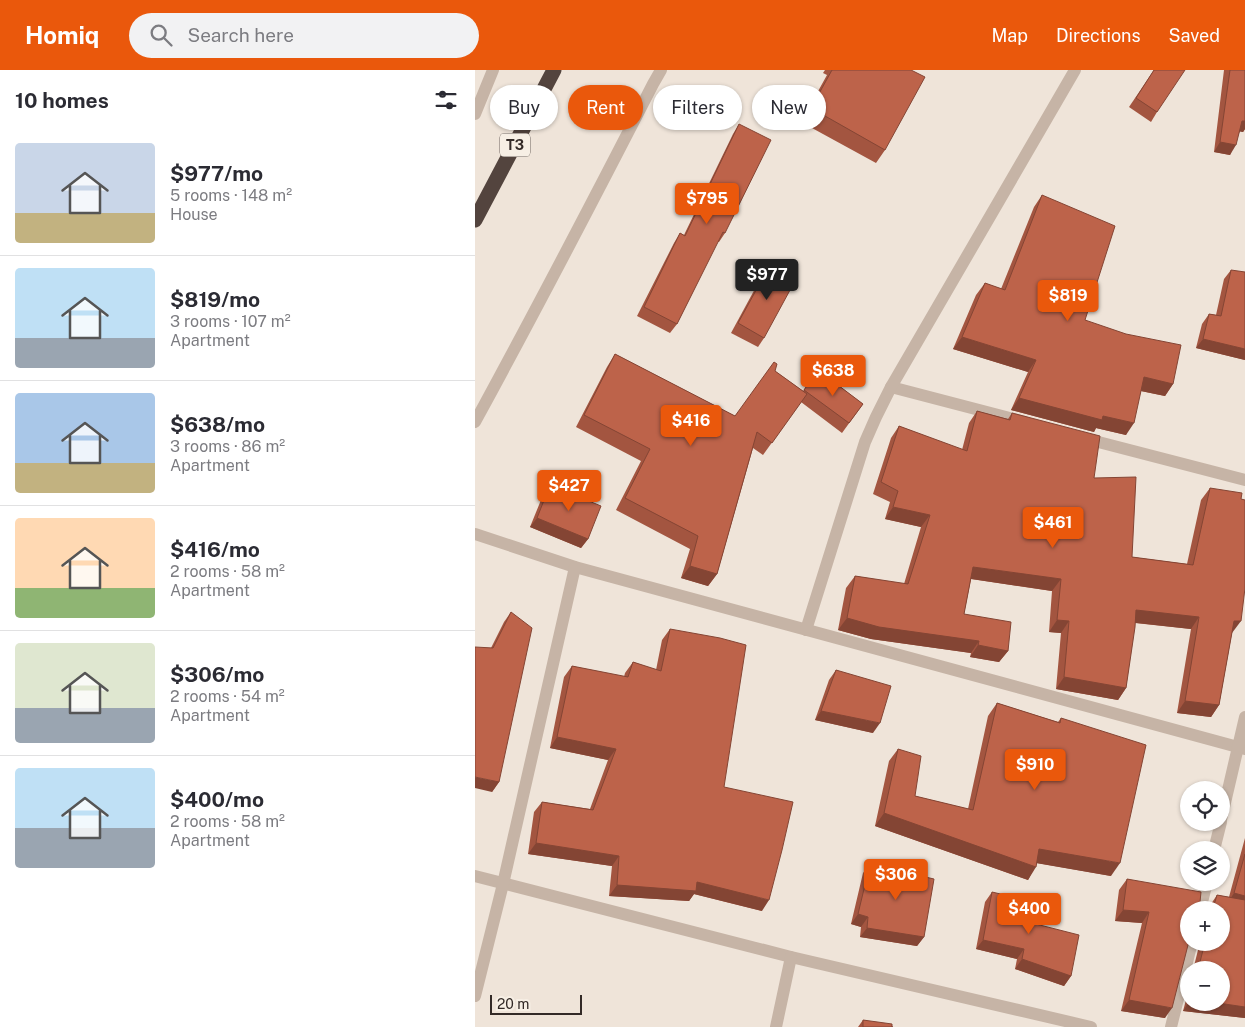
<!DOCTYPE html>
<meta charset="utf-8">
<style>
body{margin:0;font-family:"Public Sans",sans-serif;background:#f2f2f3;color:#2b2b33;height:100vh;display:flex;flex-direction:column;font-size:19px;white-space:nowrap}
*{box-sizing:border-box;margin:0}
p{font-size:16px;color:#7c7c81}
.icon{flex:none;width:28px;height:28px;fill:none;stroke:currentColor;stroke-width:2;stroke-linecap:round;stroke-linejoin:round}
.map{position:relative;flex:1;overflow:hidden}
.panel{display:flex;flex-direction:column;background:#fff;width:475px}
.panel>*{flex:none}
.banner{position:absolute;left:15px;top:15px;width:475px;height:45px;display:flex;gap:10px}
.controls{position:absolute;left:705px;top:711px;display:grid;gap:10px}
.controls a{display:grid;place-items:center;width:50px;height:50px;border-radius:50%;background:#fff;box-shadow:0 1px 4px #0004;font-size:25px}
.scale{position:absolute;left:15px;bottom:12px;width:92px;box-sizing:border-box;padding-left:5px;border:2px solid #332a27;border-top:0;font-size:14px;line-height:18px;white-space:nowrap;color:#332a27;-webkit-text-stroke:4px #f7efe5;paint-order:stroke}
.price{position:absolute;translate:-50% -42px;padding:0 11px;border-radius:5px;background:#ea580c;color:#fff;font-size:16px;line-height:32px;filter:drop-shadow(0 1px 2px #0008)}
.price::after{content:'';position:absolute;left:50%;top:30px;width:15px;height:11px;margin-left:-8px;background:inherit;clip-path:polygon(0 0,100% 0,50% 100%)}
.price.on{background:#222;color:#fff}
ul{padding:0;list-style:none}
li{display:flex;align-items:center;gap:15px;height:125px;padding:0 15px}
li+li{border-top:1px solid #e1e1e2}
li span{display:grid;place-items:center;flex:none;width:140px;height:100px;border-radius:5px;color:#555}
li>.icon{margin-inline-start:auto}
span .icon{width:60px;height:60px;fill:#fffc;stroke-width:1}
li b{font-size:21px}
h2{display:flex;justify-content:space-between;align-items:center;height:60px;padding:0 15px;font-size:21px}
.chip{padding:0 18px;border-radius:22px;background:#fff;box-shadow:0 1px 4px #0004;font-size:18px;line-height:45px}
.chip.on{background:#ea580c;color:#fff}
header{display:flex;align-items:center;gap:30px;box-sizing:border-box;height:70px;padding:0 25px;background:#ea580c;color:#fff}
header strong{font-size:24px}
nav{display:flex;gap:28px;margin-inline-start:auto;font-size:18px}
.search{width:350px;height:45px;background:#f2f2f3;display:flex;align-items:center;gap:12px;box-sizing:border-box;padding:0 18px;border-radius:28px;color:#7c7c81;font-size:19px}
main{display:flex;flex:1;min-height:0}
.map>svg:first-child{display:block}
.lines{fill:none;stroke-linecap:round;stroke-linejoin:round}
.street{stroke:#c6b4a6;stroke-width:12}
.highway{stroke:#53443e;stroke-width:15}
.wall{fill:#a35540}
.shaded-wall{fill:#844534}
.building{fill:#bd634a;stroke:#844534}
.labels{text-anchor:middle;stroke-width:4.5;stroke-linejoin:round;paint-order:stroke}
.shield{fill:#f7efe5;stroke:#6e6560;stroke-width:1}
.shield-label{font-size:14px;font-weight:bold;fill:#332a27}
</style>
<header>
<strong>Homiq</strong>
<div class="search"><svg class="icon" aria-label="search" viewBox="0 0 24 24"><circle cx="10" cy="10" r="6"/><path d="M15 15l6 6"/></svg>Search here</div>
<nav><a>Map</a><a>Directions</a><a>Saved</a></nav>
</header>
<main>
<section class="panel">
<h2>10 homes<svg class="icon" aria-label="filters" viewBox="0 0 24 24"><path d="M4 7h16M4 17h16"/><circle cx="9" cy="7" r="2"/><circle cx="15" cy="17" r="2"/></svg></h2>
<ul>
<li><span style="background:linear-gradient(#c9d6e8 70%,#c2b280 0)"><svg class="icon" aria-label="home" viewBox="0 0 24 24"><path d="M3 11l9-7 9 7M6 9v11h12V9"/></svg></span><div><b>$977/mo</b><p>5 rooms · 148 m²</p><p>House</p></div></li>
<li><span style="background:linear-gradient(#bfe0f5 70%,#9aa5b1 0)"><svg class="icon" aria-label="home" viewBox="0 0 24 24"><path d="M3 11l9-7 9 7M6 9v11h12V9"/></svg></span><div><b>$819/mo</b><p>3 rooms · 107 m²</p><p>Apartment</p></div></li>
<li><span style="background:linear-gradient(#a9c7e8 70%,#c2b280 0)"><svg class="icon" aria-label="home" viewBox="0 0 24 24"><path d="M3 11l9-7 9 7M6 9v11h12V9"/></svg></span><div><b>$638/mo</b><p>3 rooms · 86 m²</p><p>Apartment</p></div></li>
<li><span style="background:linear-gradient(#ffd9b3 70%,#8fb573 0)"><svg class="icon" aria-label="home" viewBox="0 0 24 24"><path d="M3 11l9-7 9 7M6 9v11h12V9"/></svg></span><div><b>$416/mo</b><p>2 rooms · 58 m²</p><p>Apartment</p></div></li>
<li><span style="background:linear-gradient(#dfe7d0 65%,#9aa5b1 0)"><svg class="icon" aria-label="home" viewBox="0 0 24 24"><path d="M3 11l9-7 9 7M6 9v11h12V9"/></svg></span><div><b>$306/mo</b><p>2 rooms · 54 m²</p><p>Apartment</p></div></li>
<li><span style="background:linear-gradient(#bfe0f5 60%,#9aa5b1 0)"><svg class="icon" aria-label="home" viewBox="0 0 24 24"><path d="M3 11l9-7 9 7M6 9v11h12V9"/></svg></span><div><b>$400/mo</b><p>2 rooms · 58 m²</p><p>Apartment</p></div></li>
</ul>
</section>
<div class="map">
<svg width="770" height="957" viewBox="0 0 770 957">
<rect width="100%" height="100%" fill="#efe4d9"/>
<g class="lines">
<g class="street">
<polyline points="0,44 18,0"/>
<polyline points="416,317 550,352"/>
<path d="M0 352C61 240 120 127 178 14L186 0"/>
<polyline points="608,368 770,410"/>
<polyline points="0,464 100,497 770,679"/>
<polyline points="331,560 390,372 401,347 416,317 600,0"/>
<polyline points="746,750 770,647"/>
<polyline points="739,780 746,752"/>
<polyline points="0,806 316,887 616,957"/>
<polyline points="725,840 732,812"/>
<polyline points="0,926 28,814 100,497"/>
<polyline points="301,957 316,887"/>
<polyline points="696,957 717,872"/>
</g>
<polyline class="highway" points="0,150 79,0"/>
</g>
<g class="wall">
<polygon points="350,0 436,0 410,80 401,93 326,52 352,5 348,3"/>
<polygon points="679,0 682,42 676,52 654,37"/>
<polygon points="749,0 770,0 770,59 768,62 765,61 755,85 739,82"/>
<polygon points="264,54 250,163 244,172 242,172 202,254 195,263 162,246 199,173 205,163 209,165 258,64"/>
<polygon points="567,125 610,250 698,314 690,326 666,321 651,365 621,358 619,362 536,340 553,302 478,279 501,225 510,213 526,219 559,137"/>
<polygon points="295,195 289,268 283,277 256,263 288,204"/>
<polygon points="756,200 770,290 721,278 727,254 734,244 741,245 749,209"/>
<polygon points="140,284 260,346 300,301 328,321 343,300 388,334 367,363 326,332 288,385 278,378 242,504 233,516 206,508 215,479 141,440 166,391 101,357 132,297"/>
<polygon points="502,341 533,349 537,343 619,408 657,487 712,494 726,430 735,418 766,429 757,563 744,635 736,647 702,643 716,559 660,553 651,618 643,630 581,619 586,563 574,562 577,521 496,509 489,544 533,581 524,592 495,587 496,583 396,569 363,560 371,518 380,506 429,514 446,457 410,449 415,432 398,424 416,368 424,356 487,380 494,353"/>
<polygon points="75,415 113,469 106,478 55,457 68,425"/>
<polygon points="36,542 24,712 17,722 16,578 29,552"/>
<polygon points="195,559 249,717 287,841 219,824 214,831 134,826 137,796 53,784 59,742 67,732 115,739 133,690 75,678 89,607 97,596 149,607 150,603 158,592 181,600 187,570"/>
<polygon points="361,600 398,663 340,650 354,610"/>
<polygon points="522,633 583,652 586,648 636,806 562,793 553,810 400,756 414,691 423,679 440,726 493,739 513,646"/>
<polygon points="770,768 770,948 708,941 714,919 714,932 746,932 746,900 718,900 725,872 746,872 746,840 714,840 690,948 646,941 667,853 640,851 644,820 652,809 725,832 727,835 731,837 734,837 742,825 754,827"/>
<polygon points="395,794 449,867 442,876 385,867 386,857 376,854 388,803"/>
<polygon points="517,822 553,852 596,906 589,916 540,899 542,889 501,879 510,832"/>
<polygon points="388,950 417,957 418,957 383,957"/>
</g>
<g class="shaded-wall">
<polygon points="767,51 770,51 770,59 768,62 761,61"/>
<polygon points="745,72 761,75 755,85 739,82"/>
<polygon points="487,267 561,290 553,302 478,279"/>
<polygon points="728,269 770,279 770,290 721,278"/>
<polygon points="669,307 698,314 690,326 661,320"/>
<polygon points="544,328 628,346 659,353 651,365 621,358 619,362 536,340"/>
<polygon points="418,437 455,445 446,457 410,449"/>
<polygon points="62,448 113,469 106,478 55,457"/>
<polygon points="215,496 242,504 233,516 206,508"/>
<polygon points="498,497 586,509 577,521 490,508"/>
<polygon points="661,540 724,547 716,559 653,552"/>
<polygon points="372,548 504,571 496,583 396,569 363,560"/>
<polygon points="582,550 594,551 586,563 574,562"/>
<polygon points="759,551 766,551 757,563 751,562"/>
<polygon points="503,575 533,581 524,592 495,587"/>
<polygon points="589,607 651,618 643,630 581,619"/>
<polygon points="710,631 744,635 736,647 702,643"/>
<polygon points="346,641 405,653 398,663 340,650"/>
<polygon points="82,667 141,679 133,690 75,678"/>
<polygon points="0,707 24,712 17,722 0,718"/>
<polygon points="409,743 561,797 553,810 400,756"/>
<polygon points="61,773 144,786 137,796 53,784"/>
<polygon points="564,779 645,793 636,806 555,792"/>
<polygon points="222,812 294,830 287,841 219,824 214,831 134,826 142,815"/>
<polygon points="759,823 770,826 770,838 752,834"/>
<polygon points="648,840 674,842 667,853 640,851"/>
<polygon points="383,844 393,847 386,857 376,854"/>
<polygon points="392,858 449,867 442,876 385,867"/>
<polygon points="508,870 549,879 542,889 501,879"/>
<polygon points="547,889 596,906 589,916 540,899"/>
<polygon points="654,930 697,938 690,948 646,941"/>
<polygon points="714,932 736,932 770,937 770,948 708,941"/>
</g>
<g class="building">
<polygon points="357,0 436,0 450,7 410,80 336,38"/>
<polygon points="679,0 710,0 682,42 661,28"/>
<polygon points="755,0 770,0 770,51 767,51 761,75 745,72"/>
<polygon points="264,54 296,70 250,163 248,162 202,254 169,237 205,163 210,166"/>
<polygon points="567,125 640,156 610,250 651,264 706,275 698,314 669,307 659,353 628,346 627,350 544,328 561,290 487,267 510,213 530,220"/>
<polygon points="295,195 321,209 289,268 263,253"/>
<polygon points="756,200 770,202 770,279 728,269 734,244 746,246"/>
<polygon points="140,284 260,346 299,292 302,294 300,301 332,324 297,373 282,362 242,504 215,496 223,466 150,428 175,379 109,345"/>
<polygon points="343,300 388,334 374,353 329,320"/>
<polygon points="502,341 535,350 537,343 625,366 619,408 661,407 657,487 718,495 735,418 767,423 766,429 770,430 770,518 766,551 759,551 744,635 710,631 724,547 661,540 660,557 651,618 589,607 594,551 582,550 586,509 498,497 489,544 536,552 533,581 503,575 504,571 404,557 372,548 380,506 433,514 455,445 418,437 423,421 406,412 424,356 492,381"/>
<polygon points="75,415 126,436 113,469 62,448"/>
<polygon points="36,542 57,558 24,712 0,707 0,577 18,578"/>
<polygon points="195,559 245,568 271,575 249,717 318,732 307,780 294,830 222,812 221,821 142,815 144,786 61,773 67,732 118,740 141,679 82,667 97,596 153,607 158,592 186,601"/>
<polygon points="361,600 416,616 405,653 346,641"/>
<polygon points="522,633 585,653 586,648 671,675 645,793 564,779 561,797 409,743 423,679 446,686 440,726 498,740"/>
<polygon points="770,784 770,826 759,823"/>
<polygon points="395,794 459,809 449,867 392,858 393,847 383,844"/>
<polygon points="652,809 726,822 725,832 727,835 731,837 735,837 739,835 742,825 770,830 770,937 736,932 746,932 746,900 723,900 730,872 746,872 746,840 714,840 714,871 697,938 654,930 674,842 648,840"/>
<polygon points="517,822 555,831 553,852 604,865 596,906 547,889 549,879 508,870"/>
<polygon points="388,950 417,954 417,957 418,957 388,957"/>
</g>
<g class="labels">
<rect class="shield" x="25" y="63.5" width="30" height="23" rx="4"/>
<g class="shield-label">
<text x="40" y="80">T3</text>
</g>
</g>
</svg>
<div class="controls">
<a><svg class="icon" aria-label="locate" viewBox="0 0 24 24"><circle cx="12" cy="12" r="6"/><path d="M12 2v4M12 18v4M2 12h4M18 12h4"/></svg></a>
<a><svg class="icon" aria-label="layers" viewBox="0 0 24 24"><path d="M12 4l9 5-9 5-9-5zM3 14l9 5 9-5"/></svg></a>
<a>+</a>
<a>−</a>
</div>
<div class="scale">20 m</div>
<b class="price" style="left:232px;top:155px">$795</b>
<b class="price on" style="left:292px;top:231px">$977</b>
<b class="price" style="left:593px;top:252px">$819</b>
<b class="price" style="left:358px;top:327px">$638</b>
<b class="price" style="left:216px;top:377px">$416</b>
<b class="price" style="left:94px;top:442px">$427</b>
<b class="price" style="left:578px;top:479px">$461</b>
<b class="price" style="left:560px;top:721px">$910</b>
<b class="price" style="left:421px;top:831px">$306</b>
<b class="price" style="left:554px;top:865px">$400</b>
<div class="banner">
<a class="chip">Buy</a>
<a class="chip on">Rent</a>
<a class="chip">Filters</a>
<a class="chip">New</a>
</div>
</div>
</main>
